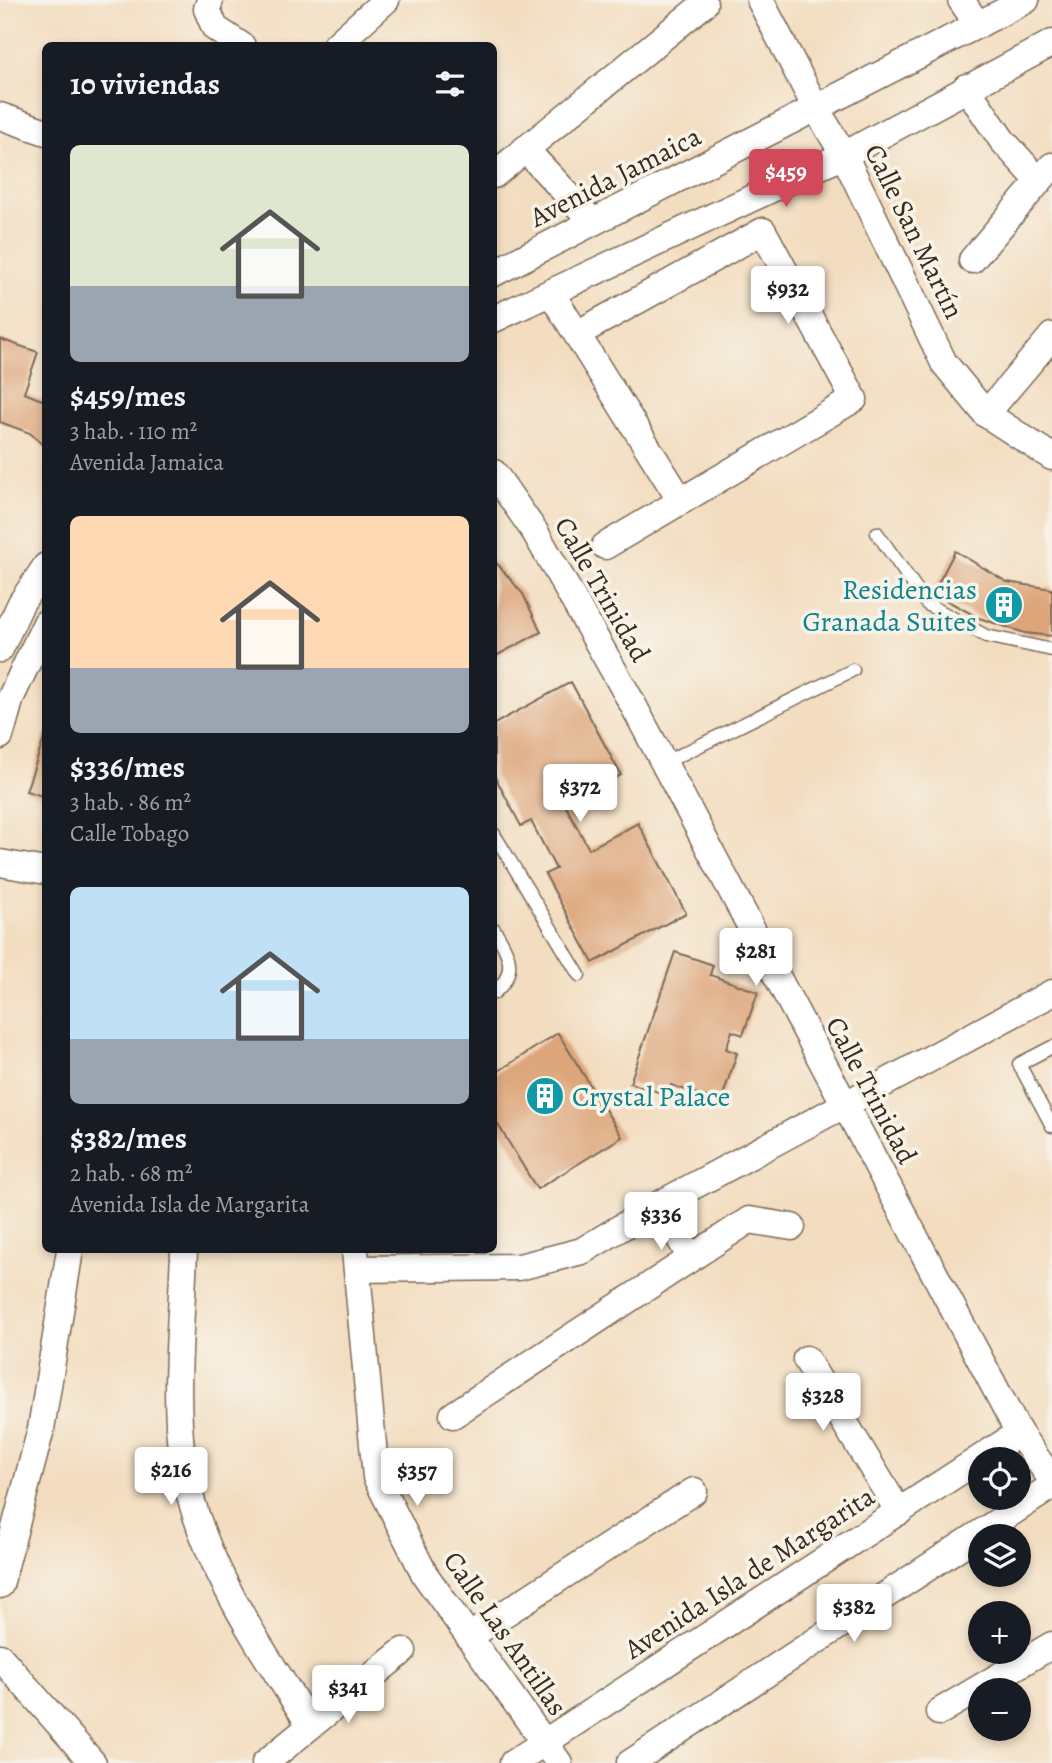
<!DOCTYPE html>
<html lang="es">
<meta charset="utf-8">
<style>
body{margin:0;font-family:Alegreya,serif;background:#20242c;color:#f1f3f6;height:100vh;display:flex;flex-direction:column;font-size:26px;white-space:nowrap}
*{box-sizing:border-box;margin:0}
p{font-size:23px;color:#9ea1a6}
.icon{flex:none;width:38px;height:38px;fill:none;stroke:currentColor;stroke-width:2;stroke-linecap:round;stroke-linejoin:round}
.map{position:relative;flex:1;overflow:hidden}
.drawer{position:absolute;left:42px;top:42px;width:455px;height:1211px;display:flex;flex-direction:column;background:#171b24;border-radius:10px;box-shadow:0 4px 10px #0003}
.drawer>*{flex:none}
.buttons{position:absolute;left:968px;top:1447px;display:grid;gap:14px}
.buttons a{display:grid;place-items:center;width:63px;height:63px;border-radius:50%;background:#171b24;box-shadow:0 4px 10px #0003;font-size:35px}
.price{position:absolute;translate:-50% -60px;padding:0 16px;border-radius:7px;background:#fff;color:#222;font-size:23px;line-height:46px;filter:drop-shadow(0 2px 4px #0008)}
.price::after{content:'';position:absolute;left:50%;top:42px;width:21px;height:16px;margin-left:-10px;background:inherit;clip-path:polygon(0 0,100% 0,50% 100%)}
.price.selected{background:#d1495b;color:#fff}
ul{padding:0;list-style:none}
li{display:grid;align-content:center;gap:14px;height:371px;padding:0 28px}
li span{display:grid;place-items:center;height:217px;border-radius:10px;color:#555}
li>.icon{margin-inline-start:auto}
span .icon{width:126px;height:126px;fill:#fffc;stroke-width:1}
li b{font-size:30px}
h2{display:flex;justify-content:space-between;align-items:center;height:84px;padding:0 28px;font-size:30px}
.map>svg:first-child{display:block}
.building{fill:#dda67a}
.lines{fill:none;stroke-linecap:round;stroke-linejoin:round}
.lane-casing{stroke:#7b6957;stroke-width:15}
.street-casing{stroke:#7b6957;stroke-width:29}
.lane{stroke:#fff;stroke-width:12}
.street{stroke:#fff;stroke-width:26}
.labels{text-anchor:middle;stroke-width:7;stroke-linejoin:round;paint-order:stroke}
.street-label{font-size:28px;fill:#3b2a1e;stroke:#f7f3e8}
.culture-label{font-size:28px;fill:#0d838f;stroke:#f7f3e8;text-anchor:end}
</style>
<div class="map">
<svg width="1052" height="1763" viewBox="0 0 1052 1763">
<rect width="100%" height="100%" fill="#f7f3e8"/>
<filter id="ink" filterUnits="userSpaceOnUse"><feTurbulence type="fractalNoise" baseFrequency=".0143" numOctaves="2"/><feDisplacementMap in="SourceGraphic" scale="14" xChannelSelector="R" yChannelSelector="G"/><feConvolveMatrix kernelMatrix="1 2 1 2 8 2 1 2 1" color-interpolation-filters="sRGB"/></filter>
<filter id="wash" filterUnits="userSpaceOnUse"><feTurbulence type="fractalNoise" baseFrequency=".00686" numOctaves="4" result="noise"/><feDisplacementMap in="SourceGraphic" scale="28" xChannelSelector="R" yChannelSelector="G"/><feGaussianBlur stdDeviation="1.57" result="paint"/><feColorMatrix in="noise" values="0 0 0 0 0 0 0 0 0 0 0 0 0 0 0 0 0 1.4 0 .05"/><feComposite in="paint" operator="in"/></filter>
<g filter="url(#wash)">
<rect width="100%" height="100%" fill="#f3ddc0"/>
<g id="blocks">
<g class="building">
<polygon points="0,339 38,352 24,393 42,400 46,397 46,448 30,433 0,422"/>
<polygon points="955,551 1007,582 1052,589 1052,636 1025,633 979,618 933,593"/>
<polygon points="494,560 523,594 541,632 494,657"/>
<polygon points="571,682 621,775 565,805 589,849 638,823 686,913 593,963 545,874 556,869 531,821 521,826 494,775 494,724"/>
<polygon points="46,733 46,797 26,791"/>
<polygon points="675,952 713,965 710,975 758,992 743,1035 732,1031 726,1049 737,1053 721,1102 671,1085 668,1095 630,1083"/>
<polygon points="558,1033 622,1137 537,1189 494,1118 494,1074"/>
</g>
</g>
</g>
<g filter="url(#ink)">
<use href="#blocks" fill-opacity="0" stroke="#7b6957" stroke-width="2"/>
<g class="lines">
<defs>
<g id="lane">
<polyline points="877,533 927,604 986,636 1052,650"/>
<polyline points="664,763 853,670"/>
<polyline points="494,834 579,975"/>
<path d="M494 929C509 953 519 971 494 993"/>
<polyline points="1052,1047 1019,1064 1052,1126"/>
</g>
<g id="street">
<polyline points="210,0 207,9 215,28 242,46"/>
<polyline points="760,0 817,110 844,155 944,363 986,414 1052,457"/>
<polyline points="961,0 978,25"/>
<polyline points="335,46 386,0"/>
<polyline points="966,87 1002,140 1039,181"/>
<polyline points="0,116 46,132"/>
<polyline points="525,149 593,222"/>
<polyline points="494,175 704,4"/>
<polyline points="972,260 1052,166"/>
<polyline points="494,273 1026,0"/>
<polyline points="551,293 681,501"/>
<polyline points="494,319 844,155 1052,43"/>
<polyline points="577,334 763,231 854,399 605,546"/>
<polyline points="986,414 1052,336"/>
<polyline points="494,473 535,532 631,701 1019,1433 1052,1480"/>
<polyline points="0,649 21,603 46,566"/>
<polyline points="0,736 11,697 46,623"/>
<polyline points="0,863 46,871"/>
<polyline points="660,1204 691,1258"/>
<path d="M184 1250C182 1319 173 1388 182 1457 196 1555 258 1643 310 1725"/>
<polyline points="355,1250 376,1477 425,1575 559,1763"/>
<polyline points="357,1269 519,1267 582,1251 660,1204 1052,993"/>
<polyline points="806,1359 899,1512"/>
<polyline points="453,1415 749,1220 792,1227"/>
<polyline points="0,1585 41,1429 70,1250"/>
<polyline points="470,1636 694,1491"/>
<polyline points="0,1657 93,1763"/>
<polyline points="939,1712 1052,1645"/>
<polyline points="265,1763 403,1651"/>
<polyline points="513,1763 1019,1433"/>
<polyline points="630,1763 1052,1486"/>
</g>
</defs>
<use href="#lane" class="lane-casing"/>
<use href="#street" class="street-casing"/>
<use href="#lane" class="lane"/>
<use href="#street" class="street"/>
</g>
</g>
<defs>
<symbol id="building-disc" viewBox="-11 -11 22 22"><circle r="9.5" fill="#0f9aa8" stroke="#f7f3e8"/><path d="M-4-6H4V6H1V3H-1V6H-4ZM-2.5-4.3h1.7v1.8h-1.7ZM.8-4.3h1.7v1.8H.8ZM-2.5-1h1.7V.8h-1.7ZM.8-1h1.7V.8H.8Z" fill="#fff"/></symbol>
</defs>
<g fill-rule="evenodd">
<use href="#building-disc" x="982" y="583" width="44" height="44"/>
<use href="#building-disc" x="523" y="1074" width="44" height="44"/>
</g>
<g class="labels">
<g class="street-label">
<text transform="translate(615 176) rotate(-27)" y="10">Avenida Jamaica</text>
<text transform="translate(915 231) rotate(64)" y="10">Calle San Martín</text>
<text transform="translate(603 589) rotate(60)" y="10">Calle Trinidad</text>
<text transform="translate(872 1090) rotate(62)" y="10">Calle Trinidad</text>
<text transform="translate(749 1572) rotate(-33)" y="10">Avenida Isla de Margarita</text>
<text transform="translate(506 1633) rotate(55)" y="10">Calle Las Antillas</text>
</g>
<g class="culture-label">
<text x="977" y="599">Residencias<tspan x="977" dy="32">Granada Suites</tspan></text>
<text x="572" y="1106" text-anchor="start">Crystal Palace</text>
</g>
</g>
</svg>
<div class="buttons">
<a><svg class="icon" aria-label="locate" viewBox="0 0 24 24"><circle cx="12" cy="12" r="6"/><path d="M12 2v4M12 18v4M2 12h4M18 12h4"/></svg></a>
<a><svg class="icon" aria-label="layers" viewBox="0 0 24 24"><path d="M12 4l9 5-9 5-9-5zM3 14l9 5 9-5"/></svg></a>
<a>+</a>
<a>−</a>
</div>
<b class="price selected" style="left:786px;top:209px">$459</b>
<b class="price" style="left:788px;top:326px">$932</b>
<b class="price" style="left:580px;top:824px">$372</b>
<b class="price" style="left:756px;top:988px">$281</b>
<b class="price" style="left:661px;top:1252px">$336</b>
<b class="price" style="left:823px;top:1433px">$328</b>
<b class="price" style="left:171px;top:1507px">$216</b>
<b class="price" style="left:417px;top:1508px">$357</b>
<b class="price" style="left:854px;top:1644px">$382</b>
<b class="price" style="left:348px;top:1725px">$341</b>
<section class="drawer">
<h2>10 viviendas<svg class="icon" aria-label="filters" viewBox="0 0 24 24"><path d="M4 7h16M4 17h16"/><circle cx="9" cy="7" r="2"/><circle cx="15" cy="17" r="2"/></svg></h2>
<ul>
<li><span style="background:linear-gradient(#dfe7d0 65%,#9aa5b1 0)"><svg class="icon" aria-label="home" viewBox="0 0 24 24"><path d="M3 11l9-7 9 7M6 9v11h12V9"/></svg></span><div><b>$459/mes</b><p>3 hab. · 110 m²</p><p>Avenida Jamaica</p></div></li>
<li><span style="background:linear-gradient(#ffd9b3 70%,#9aa5b1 0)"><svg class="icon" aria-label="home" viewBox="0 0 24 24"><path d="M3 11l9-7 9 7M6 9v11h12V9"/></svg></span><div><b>$336/mes</b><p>3 hab. · 86 m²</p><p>Calle Tobago</p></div></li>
<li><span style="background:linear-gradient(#bfe0f5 70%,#9aa5b1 0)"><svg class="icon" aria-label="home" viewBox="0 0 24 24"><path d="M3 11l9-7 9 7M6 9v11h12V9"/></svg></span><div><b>$382/mes</b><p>2 hab. · 68 m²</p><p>Avenida Isla de Margarita</p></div></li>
</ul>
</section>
</div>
